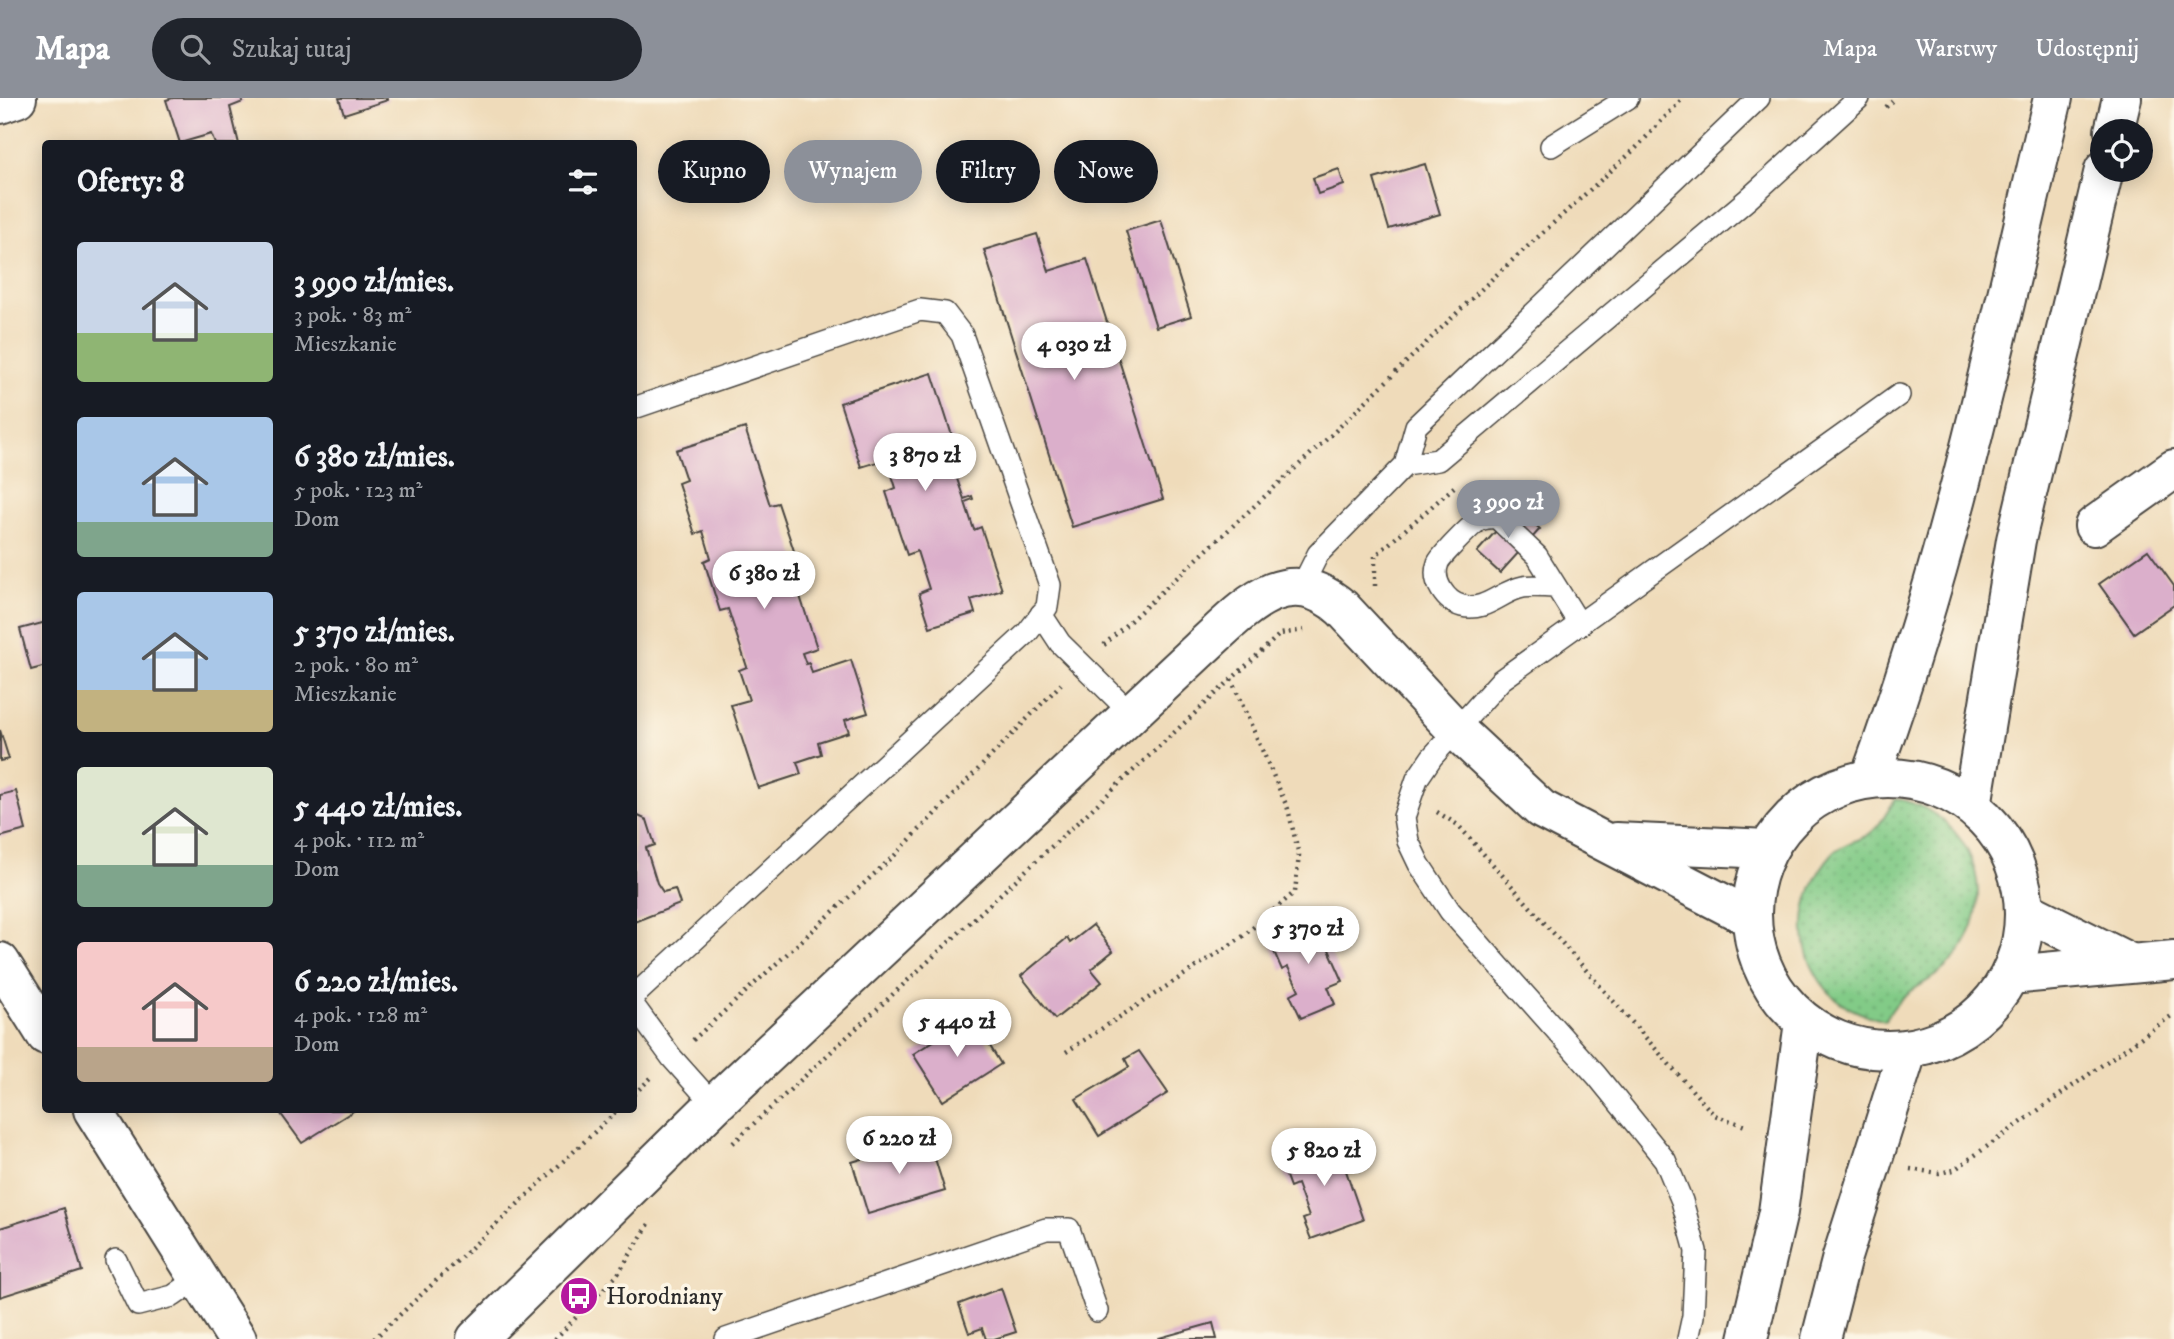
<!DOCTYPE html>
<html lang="pl">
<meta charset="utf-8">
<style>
body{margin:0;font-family:"IM FELL DW Pica",serif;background:#20242c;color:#f1f3f6;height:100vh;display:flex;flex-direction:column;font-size:26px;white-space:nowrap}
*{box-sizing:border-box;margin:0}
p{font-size:23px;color:#9ea1a6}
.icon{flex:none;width:38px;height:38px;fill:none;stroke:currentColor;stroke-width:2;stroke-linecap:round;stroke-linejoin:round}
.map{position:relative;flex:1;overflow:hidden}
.side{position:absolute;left:42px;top:42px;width:595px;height:973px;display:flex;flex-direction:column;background:#171b24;border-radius:7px;box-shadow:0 4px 18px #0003}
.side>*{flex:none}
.hud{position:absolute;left:658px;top:42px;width:665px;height:63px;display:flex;gap:14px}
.tools{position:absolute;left:2090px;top:21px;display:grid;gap:14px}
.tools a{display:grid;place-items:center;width:63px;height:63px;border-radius:50%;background:#171b24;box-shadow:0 4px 18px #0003;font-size:35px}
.price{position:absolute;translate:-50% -60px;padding:0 16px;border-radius:24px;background:#fff;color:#222;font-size:23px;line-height:46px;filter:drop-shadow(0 2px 4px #0008)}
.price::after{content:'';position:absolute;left:50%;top:42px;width:21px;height:16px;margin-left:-10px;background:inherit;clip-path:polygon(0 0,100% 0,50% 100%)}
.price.current{background:#8c9099;color:#fff}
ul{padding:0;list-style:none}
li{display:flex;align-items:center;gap:21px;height:175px;padding:0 35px}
li span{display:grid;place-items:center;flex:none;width:196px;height:140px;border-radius:7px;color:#555}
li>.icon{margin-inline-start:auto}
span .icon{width:84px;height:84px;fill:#fffc;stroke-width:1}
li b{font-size:30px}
h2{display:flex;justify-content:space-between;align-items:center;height:84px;padding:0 35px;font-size:30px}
.tag{padding:0 24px;border-radius:32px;background:#171b24;box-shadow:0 4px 18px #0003;font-size:24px;line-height:63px}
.tag.current{background:#8c9099;color:#fff}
header{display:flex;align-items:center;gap:42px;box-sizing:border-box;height:98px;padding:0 35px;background:#8c9099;color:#fff}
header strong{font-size:33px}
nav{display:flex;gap:38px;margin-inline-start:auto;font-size:24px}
.search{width:490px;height:63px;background:#20242c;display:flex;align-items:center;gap:18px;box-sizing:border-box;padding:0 24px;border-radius:38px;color:#9ea1a6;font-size:26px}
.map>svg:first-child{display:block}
.grass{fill:url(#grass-dots);stroke:#567b59;stroke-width:2}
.building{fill:#dbafcb}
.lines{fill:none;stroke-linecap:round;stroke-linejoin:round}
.service-casing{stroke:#484540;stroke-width:24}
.minor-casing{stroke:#484540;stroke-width:42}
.tertiary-casing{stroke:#484540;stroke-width:42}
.secondary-casing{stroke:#484540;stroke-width:42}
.path{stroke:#484540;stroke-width:4.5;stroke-dasharray:2 5;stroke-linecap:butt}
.service{stroke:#fff;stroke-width:21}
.minor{stroke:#fff;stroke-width:38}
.tertiary{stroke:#fff;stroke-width:38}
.secondary{stroke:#fff;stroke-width:38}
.labels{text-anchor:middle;stroke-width:7;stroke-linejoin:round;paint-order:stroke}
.poi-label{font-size:24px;fill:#2b2b2b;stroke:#fcf5e5;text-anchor:start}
</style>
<header>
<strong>Mapa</strong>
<div class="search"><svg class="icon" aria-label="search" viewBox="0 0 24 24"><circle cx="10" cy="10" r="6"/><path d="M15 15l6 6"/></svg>Szukaj tutaj</div>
<nav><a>Mapa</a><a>Warstwy</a><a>Udostępnij</a></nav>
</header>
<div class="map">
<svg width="2174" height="1241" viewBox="0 0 2174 1241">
<defs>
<pattern id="grass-dots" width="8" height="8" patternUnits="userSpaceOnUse" patternTransform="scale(1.75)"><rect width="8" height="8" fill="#82cb87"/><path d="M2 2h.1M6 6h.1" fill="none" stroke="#70ae75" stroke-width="1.8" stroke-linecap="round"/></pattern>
</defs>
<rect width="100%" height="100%" fill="#fcf5e5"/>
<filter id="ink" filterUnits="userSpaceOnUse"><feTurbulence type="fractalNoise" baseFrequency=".0143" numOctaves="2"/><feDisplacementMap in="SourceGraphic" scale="14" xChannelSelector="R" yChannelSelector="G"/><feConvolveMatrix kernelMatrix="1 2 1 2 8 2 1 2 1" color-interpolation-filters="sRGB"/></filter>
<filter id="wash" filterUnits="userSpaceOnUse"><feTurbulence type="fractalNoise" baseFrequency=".00686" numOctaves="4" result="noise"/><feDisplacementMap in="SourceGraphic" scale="28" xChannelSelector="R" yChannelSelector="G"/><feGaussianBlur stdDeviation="1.57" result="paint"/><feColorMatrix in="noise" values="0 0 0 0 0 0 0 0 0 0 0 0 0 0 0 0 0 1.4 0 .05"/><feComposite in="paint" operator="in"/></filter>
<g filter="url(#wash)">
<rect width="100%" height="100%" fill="#efdbba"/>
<path class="grass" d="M1896 700C1906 703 1917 706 1926 711 1986 744 1995 820 1948 867 1922 892 1904 888 1885 923 1868 918 1850 913 1836 901 1792 862 1795 797 1833 755 1841 746 1855 744 1866 738 1879 731 1888 712 1896 700Z"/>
<g id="blocks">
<g class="building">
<polygon points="173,0 241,0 243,4 230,9 239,46 215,46 211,36 180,45 166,2"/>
<polygon points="339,0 387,0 388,2 344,16"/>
<polygon points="1425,66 1440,116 1389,131 1374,81"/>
<polygon points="1339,71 1344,87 1318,96 1313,80"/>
<polygon points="1161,122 1191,218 1156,229 1126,133"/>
<polygon points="1037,136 1049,173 1087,161 1163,401 1072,429 984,152"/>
<polygon points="932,275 963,372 955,375 964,401 972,398 973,401 965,404 974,432 981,429 1002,492 971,502 975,515 930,529 919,495 929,491 917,453 907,457 886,394 896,390 887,361 861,369 840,305"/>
<polygon points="745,330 770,407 778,405 805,486 797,489 817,550 802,555 806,566 809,565 812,575 851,562 868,615 845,622 849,634 818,644 821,656 797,664 801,676 758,690 731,607 749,602 739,572 747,569 728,511 720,513 704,463 711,460 703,433 695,436 678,385 686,382 676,352"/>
<polygon points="1517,410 1540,431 1500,475 1477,454"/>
<polygon points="2148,452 2174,488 2174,507 2134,535 2099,486"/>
<polygon points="46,524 46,568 31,572 20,531"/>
<polygon points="0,632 9,661 0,663"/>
<polygon points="16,693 26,732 0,739 0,697"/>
<polygon points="634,711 636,717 647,722 655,747 646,750 657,785 663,794 675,791 680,806 634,824"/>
<polygon points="1315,820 1343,883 1328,889 1335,906 1301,920 1290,897 1299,892 1288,869 1282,872 1272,849 1283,844 1277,832 1289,827 1291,831"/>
<polygon points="1093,827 1113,853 1091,871 1102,884 1055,921 1021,878 1067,840 1070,845"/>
<polygon points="972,919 1001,966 943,1003 913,956"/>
<polygon points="1139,953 1168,995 1099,1038 1076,1001 1129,969 1125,961"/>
<polygon points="278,1012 355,1012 302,1045"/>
<polygon points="929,1041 945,1093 868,1116 852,1064"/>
<polygon points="1341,1042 1349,1064 1344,1067 1363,1122 1311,1141 1303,1121 1309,1119 1297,1086 1290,1089 1280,1062"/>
<polygon points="64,1110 82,1173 0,1199 0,1130"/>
<polygon points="1001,1190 1016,1234 994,1241 986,1241 982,1230 969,1235 959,1206"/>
<polygon points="1213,1225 1217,1241 1159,1241 1159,1240"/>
</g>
</g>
</g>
<g filter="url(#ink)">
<use href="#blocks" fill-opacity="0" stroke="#484540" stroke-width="2"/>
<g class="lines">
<defs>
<g id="service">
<polyline points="1551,48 1628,0"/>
<polyline points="634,310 920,212 945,215 962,237 1050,487 1047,509 1027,535 634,898"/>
<polyline points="1405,367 1438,362 1748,101 1859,0"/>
<polyline points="1302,488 1318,456 1405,367 1416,328 1759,0"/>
<path d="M1556 489C1545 489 1533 487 1523 489 1501 493 1486 514 1462 508 1446 504 1431 483 1438 465 1440 459 1473 425 1480 422 1484 420 1491 420 1496 419L1537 458 1580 527"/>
<polyline points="1041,516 1060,545 1132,616"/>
<polyline points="634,908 672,960 714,1007"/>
<polyline points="116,1162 138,1207 173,1198 200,1179"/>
<polyline points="726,1241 1046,1131 1069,1131 1097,1213"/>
<polyline points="1688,1241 1693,1218 1696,1153 1682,1103 1665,1062 1597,978 1450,813 1419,766 1408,743 1404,719 1417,681 1432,659 1501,582 1899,297"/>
</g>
<g id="minor">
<polyline points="0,6 17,0"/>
<polyline points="2094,428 2174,371"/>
</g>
<g id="tertiary">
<polyline points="1616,744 1768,751"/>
<polyline points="2024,812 2130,865"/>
<polyline points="0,864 46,937"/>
<polyline points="2010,877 2174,862"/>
<polyline points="93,1012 237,1241"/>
<path d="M476 1241 714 1007 1200 551C1244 511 1285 461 1342 510L1456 632 1541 711 1751 820"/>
</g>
<g id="secondary">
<polyline points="2114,33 2122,0"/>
<path d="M1870 680C1951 459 1999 228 2053 0"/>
<circle cx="1888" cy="816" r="136"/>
<polyline points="1972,708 2016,442 2104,72"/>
<polyline points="1748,1241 1778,1114 1804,924"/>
<polyline points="1821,1241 1842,1159 1908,951"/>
</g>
</defs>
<use href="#service" class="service-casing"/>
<use href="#minor" class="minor-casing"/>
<use href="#tertiary" class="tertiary-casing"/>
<use href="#secondary" class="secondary-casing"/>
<g class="path">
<polyline points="1886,9 1896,0"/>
<polyline points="1375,488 1375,458 1454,389"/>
<polyline points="1104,547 1329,339 1494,179 1636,50 1683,0"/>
<polyline points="1437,714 1458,727 1714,1017 1748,1029"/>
<polyline points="693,942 895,757 1061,586"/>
<polyline points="1066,954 1242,839 1295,794 1299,757 1288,711 1231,581"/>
<polyline points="634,996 652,979"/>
<polyline points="733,1045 1280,536 1304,532"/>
<polyline points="1910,1071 1939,1075 1954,1072 2174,916"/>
<polyline points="374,1241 618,1012"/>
<polyline points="555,1241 618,1176 649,1126"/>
</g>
<use href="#service" class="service"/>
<use href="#minor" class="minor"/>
<use href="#tertiary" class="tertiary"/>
<use href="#secondary" class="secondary"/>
</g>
</g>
<defs>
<symbol id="bus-disc" viewBox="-11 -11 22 22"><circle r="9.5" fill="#b5179e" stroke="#fcf5e5"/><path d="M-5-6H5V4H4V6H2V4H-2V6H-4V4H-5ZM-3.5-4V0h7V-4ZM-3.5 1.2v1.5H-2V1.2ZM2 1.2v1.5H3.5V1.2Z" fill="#fff"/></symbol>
</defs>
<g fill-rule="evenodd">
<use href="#bus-disc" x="557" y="1176" width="44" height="44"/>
</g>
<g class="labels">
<g class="poi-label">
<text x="606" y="1206">Horodniany</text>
</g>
</g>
</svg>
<div class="tools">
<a><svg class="icon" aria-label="locate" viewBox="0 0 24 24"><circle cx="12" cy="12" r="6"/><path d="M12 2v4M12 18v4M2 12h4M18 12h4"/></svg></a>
</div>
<b class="price" style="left:1074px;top:284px">4 030 zł</b>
<b class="price" style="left:925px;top:395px">3 870 zł</b>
<b class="price current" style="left:1508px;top:442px">3 990 zł</b>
<b class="price" style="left:764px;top:513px">6 380 zł</b>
<b class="price" style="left:1308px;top:868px">5 370 zł</b>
<b class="price" style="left:957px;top:961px">5 440 zł</b>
<b class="price" style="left:899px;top:1078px">6 220 zł</b>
<b class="price" style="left:1324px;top:1090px">5 820 zł</b>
<div class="hud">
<a class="tag">Kupno</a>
<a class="tag current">Wynajem</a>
<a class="tag">Filtry</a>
<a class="tag">Nowe</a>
</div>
<section class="side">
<h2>Oferty: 8<svg class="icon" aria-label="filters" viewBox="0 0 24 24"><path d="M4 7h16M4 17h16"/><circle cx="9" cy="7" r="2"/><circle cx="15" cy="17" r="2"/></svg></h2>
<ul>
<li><span style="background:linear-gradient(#c9d6e8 65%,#8fb573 0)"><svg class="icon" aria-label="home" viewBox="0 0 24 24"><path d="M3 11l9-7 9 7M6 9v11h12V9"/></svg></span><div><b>3 990 zł/mies.</b><p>3 pok. · 83 m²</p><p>Mieszkanie</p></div></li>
<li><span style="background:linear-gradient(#a9c7e8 75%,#7fa58c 0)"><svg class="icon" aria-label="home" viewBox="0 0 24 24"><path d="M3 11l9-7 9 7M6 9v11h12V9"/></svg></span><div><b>6 380 zł/mies.</b><p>5 pok. · 123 m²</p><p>Dom</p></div></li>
<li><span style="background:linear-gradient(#a9c7e8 70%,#c2b280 0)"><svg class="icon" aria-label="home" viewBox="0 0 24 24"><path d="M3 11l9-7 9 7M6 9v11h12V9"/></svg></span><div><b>5 370 zł/mies.</b><p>2 pok. · 80 m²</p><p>Mieszkanie</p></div></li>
<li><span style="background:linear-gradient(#dfe7d0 70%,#7fa58c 0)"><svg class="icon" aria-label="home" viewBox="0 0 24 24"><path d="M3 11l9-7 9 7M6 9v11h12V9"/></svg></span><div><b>5 440 zł/mies.</b><p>4 pok. · 112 m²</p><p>Dom</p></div></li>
<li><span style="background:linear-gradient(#f6c9c9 75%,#b9a48a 0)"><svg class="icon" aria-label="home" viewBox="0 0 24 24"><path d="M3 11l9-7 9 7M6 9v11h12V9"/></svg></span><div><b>6 220 zł/mies.</b><p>4 pok. · 128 m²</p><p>Dom</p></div></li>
</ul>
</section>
</div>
